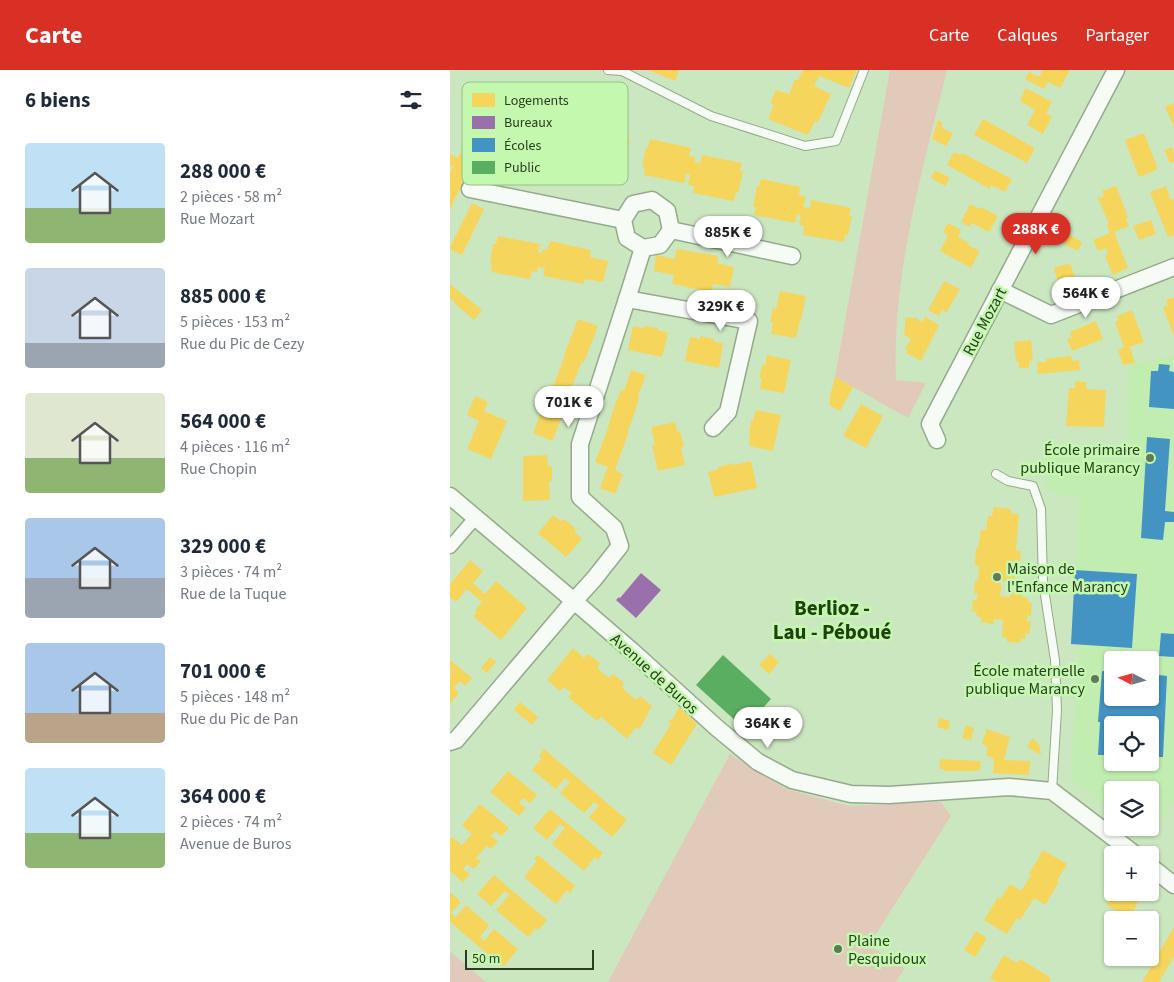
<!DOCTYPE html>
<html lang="fr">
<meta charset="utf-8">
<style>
body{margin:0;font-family:"Source Sans 3",sans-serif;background:#f2f2f3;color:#1f2937;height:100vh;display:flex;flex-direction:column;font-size:19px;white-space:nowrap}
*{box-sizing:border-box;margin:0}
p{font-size:16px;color:#747a83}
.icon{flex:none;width:28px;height:28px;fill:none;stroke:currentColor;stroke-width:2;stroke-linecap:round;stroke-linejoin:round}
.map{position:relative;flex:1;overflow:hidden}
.sheet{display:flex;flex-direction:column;background:#fff;width:450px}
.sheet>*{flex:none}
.needle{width:32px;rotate:276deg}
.controls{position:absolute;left:654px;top:581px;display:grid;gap:10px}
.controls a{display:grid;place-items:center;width:55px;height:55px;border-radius:5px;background:#fff;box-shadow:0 1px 4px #0004;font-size:25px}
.scale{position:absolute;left:15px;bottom:12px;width:129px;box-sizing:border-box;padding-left:5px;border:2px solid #293e21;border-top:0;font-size:14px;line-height:18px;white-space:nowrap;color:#293e21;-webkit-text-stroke:4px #c4f8af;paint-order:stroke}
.price{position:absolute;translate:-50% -42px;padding:0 11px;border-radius:18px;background:#fff;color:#222;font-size:16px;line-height:32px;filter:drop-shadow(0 1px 2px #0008)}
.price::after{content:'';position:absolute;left:50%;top:30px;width:15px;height:11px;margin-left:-8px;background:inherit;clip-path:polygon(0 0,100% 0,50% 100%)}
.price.on{background:#d93025;color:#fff}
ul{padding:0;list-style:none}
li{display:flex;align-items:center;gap:15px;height:125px;padding:0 25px}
li span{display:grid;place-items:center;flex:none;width:140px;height:100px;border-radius:5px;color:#555}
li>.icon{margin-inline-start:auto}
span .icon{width:60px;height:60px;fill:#fffc;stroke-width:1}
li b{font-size:21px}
h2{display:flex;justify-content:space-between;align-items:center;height:60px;padding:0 25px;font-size:21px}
header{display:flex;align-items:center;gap:30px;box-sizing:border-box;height:70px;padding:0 25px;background:#d93025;color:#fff}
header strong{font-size:24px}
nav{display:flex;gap:28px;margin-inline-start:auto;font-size:18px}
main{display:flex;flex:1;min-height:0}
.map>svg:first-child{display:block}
.built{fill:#c2edb0;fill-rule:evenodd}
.green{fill:#e2caba}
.homes{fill:#f6d55c}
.offices{fill:#9970ab}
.schools{fill:#4393c3}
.public{fill:#5aae61}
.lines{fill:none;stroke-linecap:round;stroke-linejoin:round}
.service-casing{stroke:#95aa8c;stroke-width:10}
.pedestrian-casing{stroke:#95aa8c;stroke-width:15}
.minor-casing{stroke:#95aa8c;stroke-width:19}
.service{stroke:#f7fbf6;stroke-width:8}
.pedestrian{stroke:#f7fbf6;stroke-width:12}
.minor{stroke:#f7fbf6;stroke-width:16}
.poi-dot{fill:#627959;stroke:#c4f8af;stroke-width:2}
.labels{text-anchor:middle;stroke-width:5;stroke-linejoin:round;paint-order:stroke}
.street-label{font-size:16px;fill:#293e21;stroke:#c4f8af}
.poi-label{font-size:16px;fill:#293e21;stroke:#c4f8af;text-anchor:end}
.district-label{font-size:21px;font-weight:bold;fill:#1f410d;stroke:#c4f8af}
.key{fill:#c4f8af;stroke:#96c084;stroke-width:1}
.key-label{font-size:14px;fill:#293e21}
</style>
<header>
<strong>Carte</strong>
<nav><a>Carte</a><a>Calques</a><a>Partager</a></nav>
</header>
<main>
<section class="sheet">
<h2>6 biens<svg class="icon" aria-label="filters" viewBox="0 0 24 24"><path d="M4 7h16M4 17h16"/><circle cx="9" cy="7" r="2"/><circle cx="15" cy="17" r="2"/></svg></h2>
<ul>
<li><span style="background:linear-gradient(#bfe0f5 65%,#8fb573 0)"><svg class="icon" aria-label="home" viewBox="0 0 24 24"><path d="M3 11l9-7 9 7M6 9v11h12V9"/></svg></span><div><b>288 000 €</b><p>2 pièces · 58 m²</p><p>Rue Mozart</p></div></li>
<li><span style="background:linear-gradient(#c9d6e8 75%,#9aa5b1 0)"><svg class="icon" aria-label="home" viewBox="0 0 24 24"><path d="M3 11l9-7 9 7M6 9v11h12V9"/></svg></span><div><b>885 000 €</b><p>5 pièces · 153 m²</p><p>Rue du Pic de Cezy</p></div></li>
<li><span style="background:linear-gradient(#dfe7d0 65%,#8fb573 0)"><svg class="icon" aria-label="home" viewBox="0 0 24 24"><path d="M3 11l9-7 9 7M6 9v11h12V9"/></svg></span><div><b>564 000 €</b><p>4 pièces · 116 m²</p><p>Rue Chopin</p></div></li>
<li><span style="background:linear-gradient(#a9c7e8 60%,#9aa5b1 0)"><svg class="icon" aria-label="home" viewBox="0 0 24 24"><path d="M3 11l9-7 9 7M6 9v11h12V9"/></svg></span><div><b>329 000 €</b><p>3 pièces · 74 m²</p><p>Rue de la Tuque</p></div></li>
<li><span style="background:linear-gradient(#a9c7e8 70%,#b9a48a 0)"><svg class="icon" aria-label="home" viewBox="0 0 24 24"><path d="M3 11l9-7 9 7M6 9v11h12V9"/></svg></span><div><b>701 000 €</b><p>5 pièces · 148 m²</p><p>Rue du Pic de Pan</p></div></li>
<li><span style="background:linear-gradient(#bfe0f5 65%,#8fb573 0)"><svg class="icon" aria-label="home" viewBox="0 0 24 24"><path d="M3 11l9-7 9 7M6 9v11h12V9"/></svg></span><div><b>364 000 €</b><p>2 pièces · 74 m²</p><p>Avenue de Buros</p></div></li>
</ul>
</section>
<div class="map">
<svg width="724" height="912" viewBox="0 0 724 912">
<rect width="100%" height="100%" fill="#cbe7c0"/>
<path class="built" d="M724 285V731L699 769 684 758H700V720H662V741L621 709 629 575 625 500 628 484 629 428 610 426 595 417 597 386 676 390 679 296ZM662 590H700V628H662ZM662 655H700V692H662Z"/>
<g class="green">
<path d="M440 0H497C472 102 442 204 446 310L476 313 458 348 385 307Z"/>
<polygon points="280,684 336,719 399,736 491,732 501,746 419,875 455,898 446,912 158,912"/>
<polygon points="0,881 36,912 0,912"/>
</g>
<g class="homes">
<polygon points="198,0 229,0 225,11"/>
<polygon points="353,0 407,0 399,18 369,6 364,16 381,24 368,52 365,51 358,65 318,49 324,35 320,33 326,20 339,24 345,10 348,10"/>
<polygon points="593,0 620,0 610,18 598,12 594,19 575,9 579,2 589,7"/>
<polygon points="44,14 58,21 0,139 0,102 3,97 0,96 0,84 8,88"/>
<polygon points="576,18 602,32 596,43 602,47 593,64 577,55 585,40 570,31"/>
<polygon points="724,33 724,57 715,37"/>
<polygon points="533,49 585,78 577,93 524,65"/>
<polygon points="488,50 493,53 491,57 503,64 496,76 482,69"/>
<polygon points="87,55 125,62 124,71 130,71 131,63 138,64 139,55 179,62 178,70 180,70 176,91 173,91 171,98 133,90 134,80 130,80 128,89 124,89 122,99 80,90 81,84 78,84 82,62 85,63"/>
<polygon points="694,63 708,99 689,107 675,70"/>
<polygon points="200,69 241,78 239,86 245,87 245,92 250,93 252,85 292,93 290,100 293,101 288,123 286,122 284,131 243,123 244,116 238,115 240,105 236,104 234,113 194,105 195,98 192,97 196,77 198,77"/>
<polygon points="722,77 724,84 724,92 720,93 714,80"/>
<polygon points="504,82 511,85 512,83 562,109 555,122 541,115 540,119 497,95"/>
<polygon points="485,100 500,108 495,116 481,108"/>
<polygon points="311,109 350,117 349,125 356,127 353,137 360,138 361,130 401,138 399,145 402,146 398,165 395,165 394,172 353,165 354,156 349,155 351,145 347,144 345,153 304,145 306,137 303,137 307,116 309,116"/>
<polygon points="666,116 678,147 676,148 679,156 664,162 678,198 663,205 655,186 658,184 656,178 648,181 643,170 660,163 657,155 659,154 648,128 654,126 652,121"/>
<polygon points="716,116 721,130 724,129 724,165 718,167 700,122"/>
<polygon points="22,133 34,139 12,185 0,179 0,177"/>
<polygon points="520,134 529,139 531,137 548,146 539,162 522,153 520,157 511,152"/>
<polygon points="701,150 706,164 689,170 683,156"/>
<polygon points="498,153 511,160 508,167 519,173 518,175 530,181 521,198 490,181 498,165 493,162"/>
<polygon points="619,165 632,172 628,181 614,174"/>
<polygon points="48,166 90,174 88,182 92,183 92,179 97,180 100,171 141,180 140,187 158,191 153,212 135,209 134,214 93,206 95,198 88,197 87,202 82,201 80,209 41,202 42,195 40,194 43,174 46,174"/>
<polygon points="227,179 268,186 267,193 284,197 280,217 263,214 261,222 222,214 224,205 204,201 206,185 224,189"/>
<polygon points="620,193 628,216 622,218 623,220 616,222 614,216 609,217 604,198"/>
<polygon points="494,211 510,219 497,242 492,240 489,246 478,240"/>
<polygon points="0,214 32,240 24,250 4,233 5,232 0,228"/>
<polygon points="330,221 356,226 351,251 350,250 346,268 321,264 323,252 320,252 323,238 326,239"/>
<polygon points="724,227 724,266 713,237 718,235 716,230"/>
<polygon points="682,240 694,272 680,277 685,293 673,295 668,280 674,277 665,252 669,250 667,246"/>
<polygon points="456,247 466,248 472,252 475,247 489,255 471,291 456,283 458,280 455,279 461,269 454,265"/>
<polygon points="128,249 148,256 134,292 132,291 115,334 117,335 102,371 83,363 100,320 102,320 104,314 115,285 114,285"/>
<polygon points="646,251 653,269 622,281 617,269 622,267 620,262"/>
<polygon points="183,256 193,258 194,256 208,258 207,260 218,263 212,287 178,280"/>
<polygon points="250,266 264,269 264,272 273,273 269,298 235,291 240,267 250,269"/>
<polygon points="581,270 583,290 579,291 579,298 569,298 569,292 566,291 564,272"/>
<polygon points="317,285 341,290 334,323 310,319 312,308 309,308 311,301 312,295 315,295"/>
<polygon points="621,286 622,291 629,290 630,300 588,304 587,292 596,292 596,289"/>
<polygon points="181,300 196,305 188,326 189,327 186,339 177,363 178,364 165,400 173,404 165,424 150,418 158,397 145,392 159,356 158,356 166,332 171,320 174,321"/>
<polygon points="385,307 403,317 390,341 380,336 380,326"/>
<polygon points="625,311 636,312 636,319 656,320 654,357 616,356 619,318 625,318"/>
<polygon points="25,326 38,332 34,341 57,351 41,389 17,379 29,351 17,345"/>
<polygon points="411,334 433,346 416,378 393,366"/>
<polygon points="306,340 331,345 323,381 299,376 300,364 299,364 301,351 303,350"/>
<polygon points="225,352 228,362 230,361 234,377 231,377 235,395 208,401 202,376 205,375 201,357"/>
<polygon points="97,385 98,396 102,397 102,411 99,411 100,430 73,431 73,386"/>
<polygon points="301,391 307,418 264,427 258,402 269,399 268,397 283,393 283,395"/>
<polygon points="544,437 561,439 561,443 569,444 566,481 571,481 569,503 566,503 565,512 550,511 549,515 552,515 550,526 560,527 560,522 573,523 572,527 578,528 578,532 582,533 581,546 577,545 577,551 581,551 579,564 575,564 575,569 571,569 570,573 557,572 557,568 552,567 553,550 544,549 543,554 531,552 531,547 526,546 527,542 522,541 523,530 527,530 528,524 524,523 525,511 528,510 529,496 525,495 526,478 528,478 531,460 536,460 538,446 542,446"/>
<polygon points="103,445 111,451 114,449 126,459 124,461 132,469 116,487 88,463"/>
<polygon points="20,490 33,501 23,513 35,524 46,511 77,538 51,570 23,546 27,542 25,540 32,532 17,519 6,532 0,527 0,514"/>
<polygon points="123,578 134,588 138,584 150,593 147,598 159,608 163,604 174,613 172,618 186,630 190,626 202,636 189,660 186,657 177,669 151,647 147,651 118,627 122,623 114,617 110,621 97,610"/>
<polygon points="320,584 329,592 319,604 309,595"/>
<polygon points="40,587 46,592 37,603 31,598"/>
<polygon points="0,590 22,608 15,616 10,611 4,618 9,623 0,634"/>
<polygon points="70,632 88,647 82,655 64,640"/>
<polygon points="229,637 247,654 221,695 203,683 221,654 218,652 220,649 222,650"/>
<polygon points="489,648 500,651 498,660 487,657"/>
<polygon points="516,655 524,658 521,670 512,668"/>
<polygon points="537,659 560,667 554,690 580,691 579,705 543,703 544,689 536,685 538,678 532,673"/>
<polygon points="582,668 589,674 591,685 577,677"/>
<polygon points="94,679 177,750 162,767 139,747 149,736 144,732 134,743 110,723 120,712 115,708 106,719 82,700 92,688 89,686"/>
<polygon points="490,689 531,691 530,700 524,701 494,701 494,699 489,699"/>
<polygon points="58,701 87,725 80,733 73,728 69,733 76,738 69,746 40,722"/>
<polygon points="30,734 59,758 52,766 45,761 41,766 48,771 41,779 37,776 26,788 31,791 24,799 17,794 13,799 20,804 13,812 0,801 0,769 2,767 12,775 22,764 12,755"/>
<polygon points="100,739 153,783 148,790 145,787 134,801 102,774 115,758 110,754 97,770 83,758"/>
<polygon points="593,780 617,794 607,811 609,812 595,835 584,828 570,850 567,848 557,864 534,850 548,827 550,829 560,814 571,821 581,805 579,804"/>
<polygon points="88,785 125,816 120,823 117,820 106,834 74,807 87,791 84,789"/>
<polygon points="44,805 97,850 89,860 86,858 78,867 46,840 59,825 55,821 41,836 27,824"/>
<polygon points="0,822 11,832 1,843 6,847 16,835 39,855 30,867 34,871 44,859 68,879 53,897 0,852"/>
<polygon points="664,822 689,822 692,824 680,848 656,835"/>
<polygon points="724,857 724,886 709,912 692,912"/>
<polygon points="526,861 537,868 525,887 514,880"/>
<polygon points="554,885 567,893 570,889 601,908 599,912 547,912 540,908"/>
</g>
<polygon class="offices" points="191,503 211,520 186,548 166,530 169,527 170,528"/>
<g class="schools">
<polygon points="709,294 720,295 719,301 724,302 724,339 699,337 701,301 708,301"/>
<polygon points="697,367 720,369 715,441 724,442 724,452 715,452 713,470 691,468"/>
<polygon points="625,500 687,504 682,578 621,574"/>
<polygon points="711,563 724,564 724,587 709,586"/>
<polygon points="652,601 662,602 662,628 700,628 700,604 717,606 713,687 700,687 700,655 662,655 662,685 648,685 650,652 648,652"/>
</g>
<polygon class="public" points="273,585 321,629 303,649 307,654 299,663 246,615"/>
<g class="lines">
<defs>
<g id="service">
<polyline points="158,0 172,1 261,46 355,76 386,71 414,0"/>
<polyline points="546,404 558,411 583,416 591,439 593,512 605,590 607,640 602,721"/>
</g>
<polyline id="pedestrian" points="0,477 26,447"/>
<g id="minor">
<polyline points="20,119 173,150"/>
<polygon points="202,130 217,141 221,160 210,175 193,178 177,168 173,150 183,134"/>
<polyline points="221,160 342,186"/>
<polyline points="550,220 601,245 724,197"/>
<polyline points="177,229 299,251 278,342 263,358"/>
<polyline points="487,370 480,354 666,0"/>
<polyline points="0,426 124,531 182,581 267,658 308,692 342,710 401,724 439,725 559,717 602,721 686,785"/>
<polyline points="0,672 6,670 124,531 144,509 170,476 164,458 130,427 130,374 177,229 193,178"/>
<polyline points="700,796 724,815"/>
</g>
</defs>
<use href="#service" class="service-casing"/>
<use href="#pedestrian" class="pedestrian-casing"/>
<use href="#minor" class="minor-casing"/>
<use href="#service" class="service"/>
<use href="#pedestrian" class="pedestrian"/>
<use href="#minor" class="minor"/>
</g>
<g class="poi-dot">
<circle cx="700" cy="388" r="5"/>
<circle cx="547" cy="507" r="5"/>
<circle cx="645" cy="609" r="5"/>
<circle cx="388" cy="879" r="5"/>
</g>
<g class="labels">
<g class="street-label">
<text transform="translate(534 251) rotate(-62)" y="6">Rue Mozart</text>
<text transform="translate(205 603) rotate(42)" y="6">Avenue de Buros</text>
</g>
<g class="poi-label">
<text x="690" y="385">École primaire<tspan x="690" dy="18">publique Marancy</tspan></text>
<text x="557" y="504" text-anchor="start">Maison de<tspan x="557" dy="18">l'Enfance Marancy</tspan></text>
<text x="635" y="606">École maternelle<tspan x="635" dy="18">publique Marancy</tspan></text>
<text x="398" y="876" text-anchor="start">Plaine<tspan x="398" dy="18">Pesquidoux</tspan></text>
</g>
<g class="district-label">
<text x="382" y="545">Berlioz -<tspan x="382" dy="24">Lau - Péboué</tspan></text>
</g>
</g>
<rect x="12" y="12" width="166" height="103" rx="8" class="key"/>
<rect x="22" y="23" width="23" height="14" fill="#f6d55c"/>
<rect x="22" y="46" width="23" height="13" fill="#9970ab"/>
<rect x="22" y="68" width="23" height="14" fill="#4393c3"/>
<rect x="22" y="91" width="23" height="13" fill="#5aae61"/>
<g class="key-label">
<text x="54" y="35">Logements</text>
<text x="54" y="57">Bureaux</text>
<text x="54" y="80">Écoles</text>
<text x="54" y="102">Public</text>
</g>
</svg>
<div class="controls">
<a><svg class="needle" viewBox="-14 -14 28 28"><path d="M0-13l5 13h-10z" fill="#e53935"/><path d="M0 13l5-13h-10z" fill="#747a83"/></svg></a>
<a><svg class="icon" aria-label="locate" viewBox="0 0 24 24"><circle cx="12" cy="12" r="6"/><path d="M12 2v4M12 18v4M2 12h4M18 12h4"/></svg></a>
<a><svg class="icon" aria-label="layers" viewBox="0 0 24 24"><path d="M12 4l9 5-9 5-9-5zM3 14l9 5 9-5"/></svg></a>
<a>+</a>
<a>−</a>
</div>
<div class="scale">50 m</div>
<b class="price on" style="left:586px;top:185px">288K €</b>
<b class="price" style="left:278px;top:188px">885K €</b>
<b class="price" style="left:636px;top:249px">564K €</b>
<b class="price" style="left:271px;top:262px">329K €</b>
<b class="price" style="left:119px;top:358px">701K €</b>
<b class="price" style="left:318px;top:679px">364K €</b>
</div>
</main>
